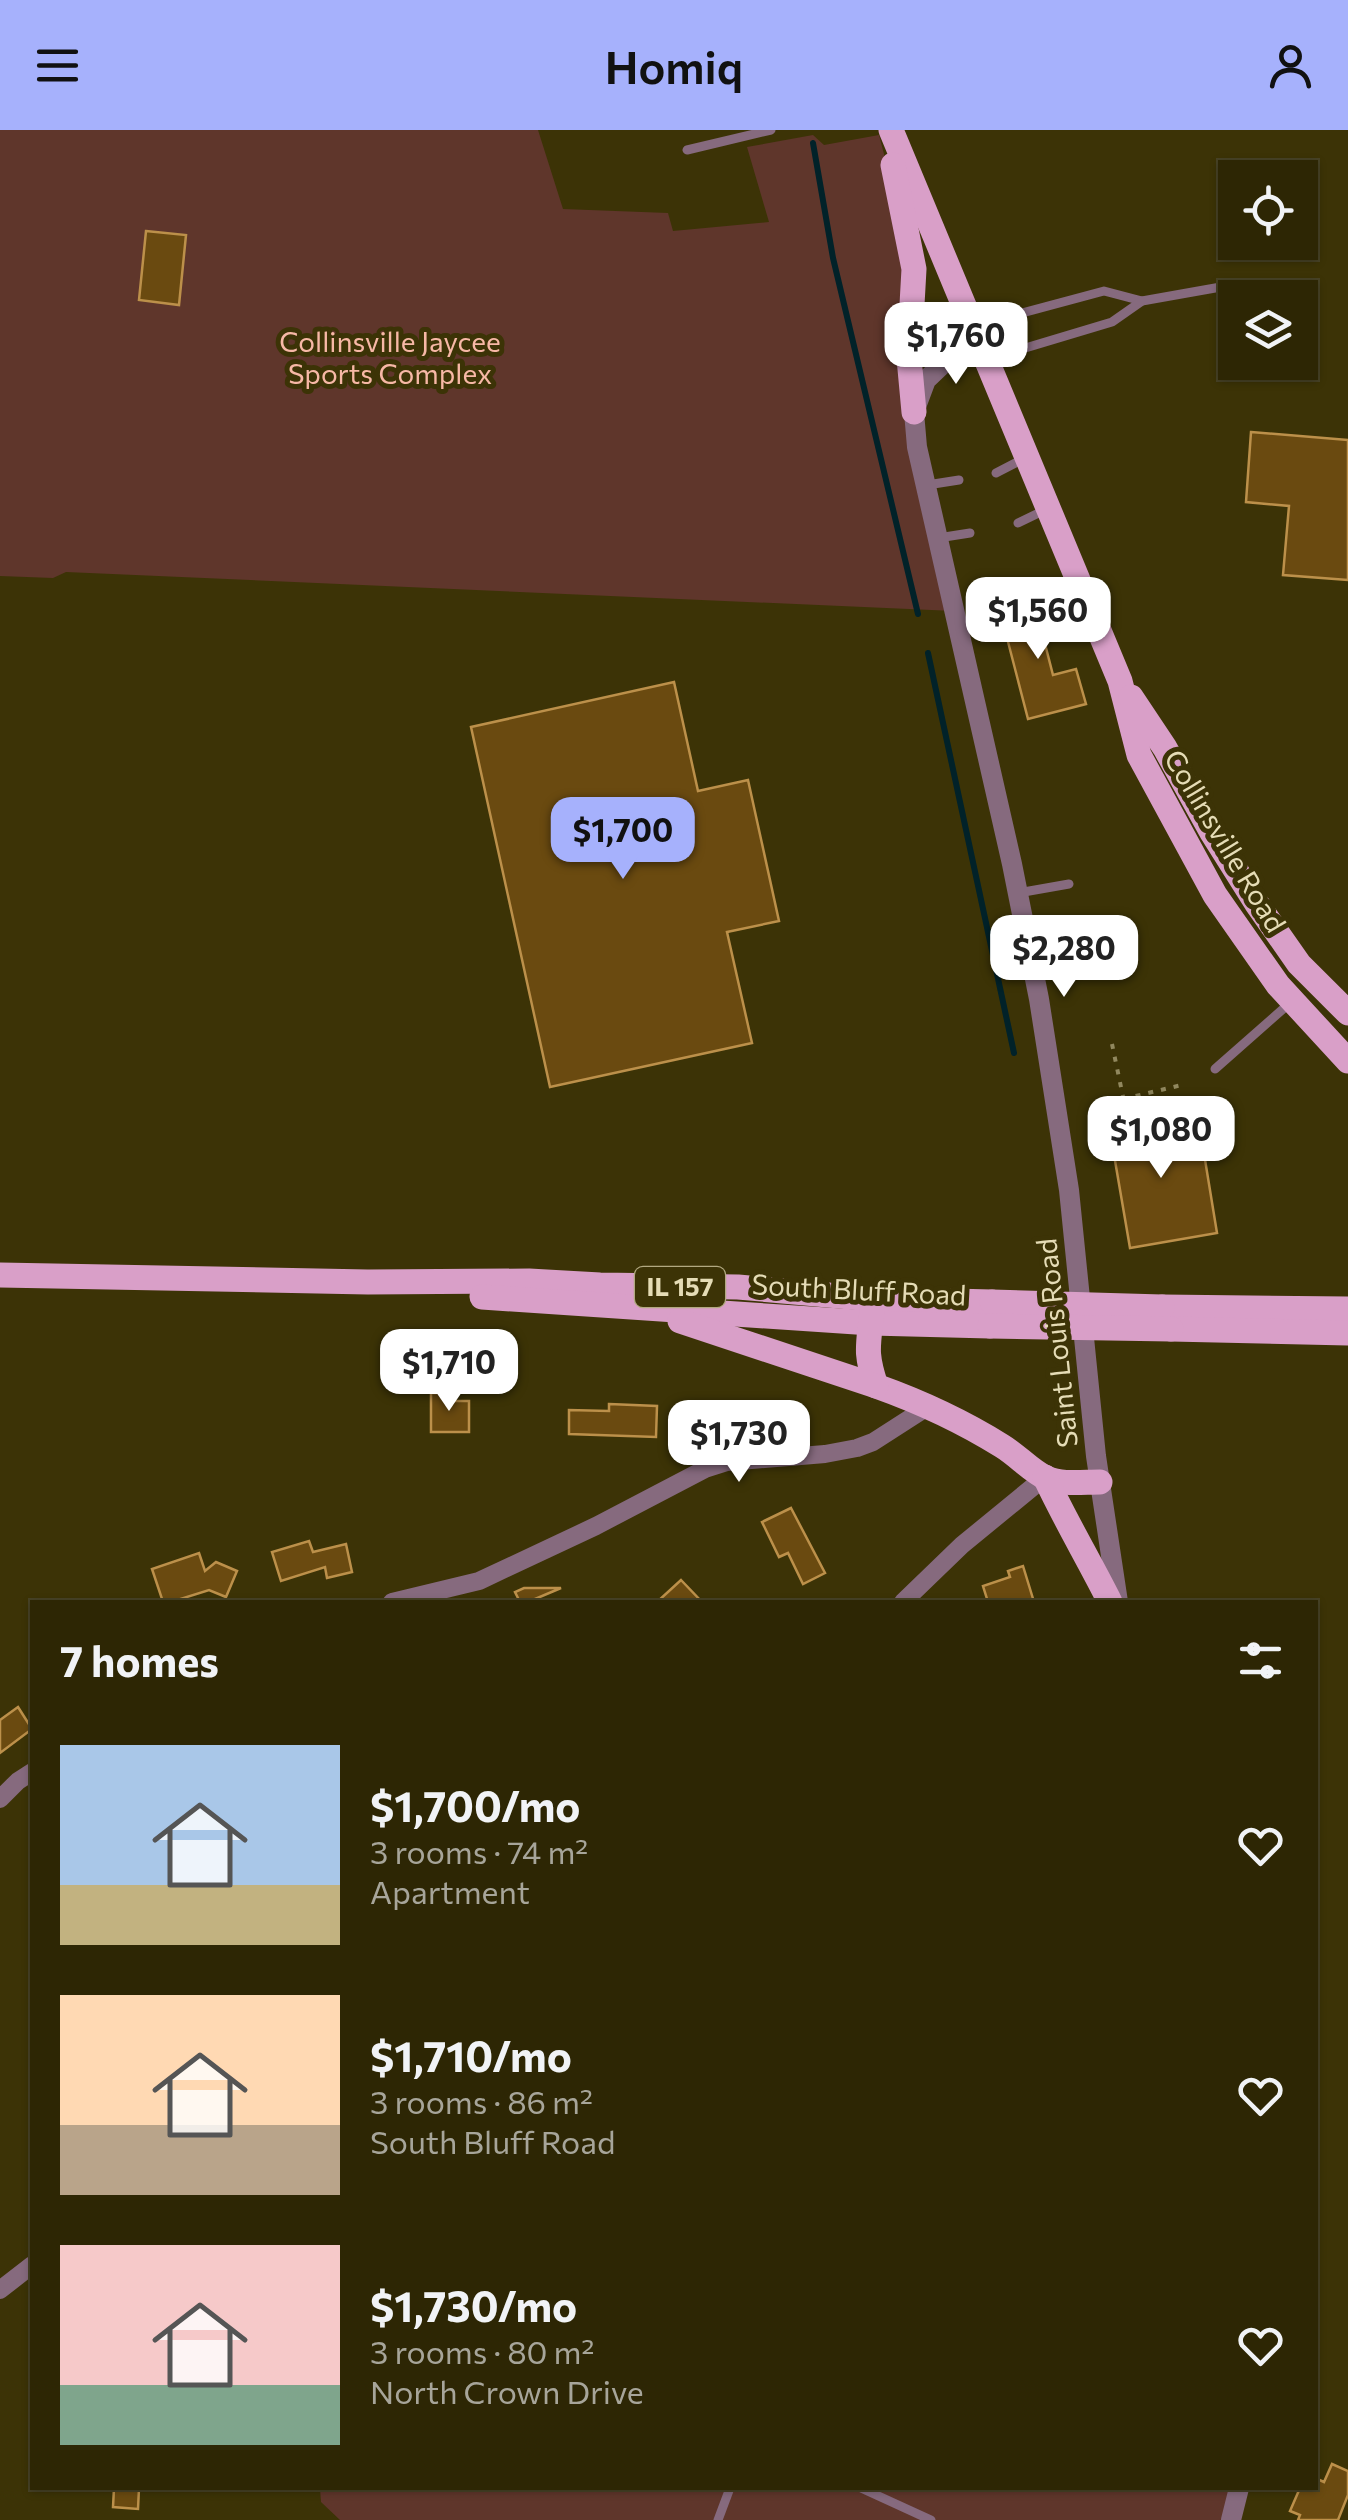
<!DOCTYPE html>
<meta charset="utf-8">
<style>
body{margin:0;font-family:Commissioner,sans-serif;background:#352e0e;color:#f1f3f6;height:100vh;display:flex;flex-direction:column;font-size:38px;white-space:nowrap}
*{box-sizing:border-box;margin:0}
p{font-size:32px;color:#a7a59a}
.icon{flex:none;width:55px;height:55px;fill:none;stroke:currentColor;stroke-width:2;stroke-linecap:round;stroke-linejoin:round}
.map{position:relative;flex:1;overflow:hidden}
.drawer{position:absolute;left:30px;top:1470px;width:1288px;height:890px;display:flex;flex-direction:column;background:#2d2604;border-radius:0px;box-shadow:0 2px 8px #0004,0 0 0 2px #484326}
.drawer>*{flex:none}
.buttons{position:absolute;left:1218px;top:30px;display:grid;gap:20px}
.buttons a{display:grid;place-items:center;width:100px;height:100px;border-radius:0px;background:#2d2604;box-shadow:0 2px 8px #0004,0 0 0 2px #484326;font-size:50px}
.price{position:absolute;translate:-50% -85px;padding:0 22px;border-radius:20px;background:#fff;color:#222;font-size:32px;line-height:65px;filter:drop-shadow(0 2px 5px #0008)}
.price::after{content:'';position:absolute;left:50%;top:60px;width:30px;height:22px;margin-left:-15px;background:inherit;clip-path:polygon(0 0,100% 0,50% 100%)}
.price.on{background:#a6b1fc;color:#111}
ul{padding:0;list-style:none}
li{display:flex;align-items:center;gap:30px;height:250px;padding:0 30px}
li span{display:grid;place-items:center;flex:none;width:280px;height:200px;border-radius:0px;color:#555}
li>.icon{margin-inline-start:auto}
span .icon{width:120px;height:120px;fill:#fffc;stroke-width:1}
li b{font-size:42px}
h2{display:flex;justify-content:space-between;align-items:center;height:120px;padding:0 30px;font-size:42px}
header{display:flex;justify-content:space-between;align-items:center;height:130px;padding:0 30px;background:#a6b1fc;color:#111;font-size:45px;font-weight:600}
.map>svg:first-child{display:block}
.green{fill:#5f362b}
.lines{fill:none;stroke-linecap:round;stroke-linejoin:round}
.stream{stroke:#012229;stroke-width:6}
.building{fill:#6a4a10;stroke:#bc904a;stroke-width:2.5}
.path{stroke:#91885e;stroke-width:4;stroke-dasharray:5 8;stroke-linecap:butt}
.service{stroke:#866a7e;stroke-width:9}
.minor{stroke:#866a7e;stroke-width:18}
.tertiary{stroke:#866a7e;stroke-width:20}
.primary{stroke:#d99fc8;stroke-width:25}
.primary-bridge{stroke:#d99fc8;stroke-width:25}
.labels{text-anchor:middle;stroke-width:10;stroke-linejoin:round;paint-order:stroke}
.shield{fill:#3c3306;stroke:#b2a981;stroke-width:2.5}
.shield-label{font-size:25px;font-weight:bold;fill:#e5dcb6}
.park-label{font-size:28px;fill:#f7b8a6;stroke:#3c3306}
.street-label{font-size:28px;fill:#e5dcb6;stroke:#3c3306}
</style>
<header><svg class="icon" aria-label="menu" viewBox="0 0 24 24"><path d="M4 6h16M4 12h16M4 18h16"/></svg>Homiq<svg class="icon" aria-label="person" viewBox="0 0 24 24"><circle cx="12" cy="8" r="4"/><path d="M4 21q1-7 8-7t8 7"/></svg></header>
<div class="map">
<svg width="1348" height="2390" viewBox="0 0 1348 2390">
<rect width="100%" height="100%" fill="#3c3306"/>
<g class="green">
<polygon points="0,0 538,0 563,79 668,83 673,101 769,92 747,17 813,5 824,15 879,5 914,139 909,228 954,481 66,442 53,448 0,446"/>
<polygon points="320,2358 1239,2358 1231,2390 340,2390 321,2372"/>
</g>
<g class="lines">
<g class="stream">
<polyline points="813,13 833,128 918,484"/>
<polyline points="928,523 1014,923"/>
</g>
</g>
<g class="building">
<polygon points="146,101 186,105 179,175 139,170"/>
<polygon points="1251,302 1348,310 1348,450 1283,445 1289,376 1246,372"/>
<polygon points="1045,465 1048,480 1037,483 1053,545 1076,539 1086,574 1028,589 999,477"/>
<polygon points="674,552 698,661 748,650 779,791 727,802 752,913 550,957 471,597"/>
<polygon points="1142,979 1146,1002 1199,993 1217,1103 1130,1118 1107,984"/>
<polygon points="431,1263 454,1263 454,1271 469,1271 469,1302 431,1302"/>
<polygon points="609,1274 657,1276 656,1307 569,1304 569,1280 609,1281"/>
<polygon points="791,1378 825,1443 803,1454 788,1423 779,1427 762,1392"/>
<polygon points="309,1411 313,1422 346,1414 352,1442 327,1448 325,1437 281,1451 272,1422"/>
<polygon points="199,1423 205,1441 216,1432 237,1441 226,1467 209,1460 171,1472 163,1472 152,1439"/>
<polygon points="1023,1436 1034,1472 988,1472 983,1456 1010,1447 1008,1441"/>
<polygon points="681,1450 702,1472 657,1472"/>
<polygon points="524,1458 561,1458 528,1472 520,1472 515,1462"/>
<polygon points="18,1577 32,1599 0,1623 0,1590"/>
<polygon points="1332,2334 1348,2341 1348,2365 1338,2390 1298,2390 1300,2385 1290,2381 1300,2358 1315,2358 1315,2348 1324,2352"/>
<polygon points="114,2358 139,2358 138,2379 113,2377"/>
</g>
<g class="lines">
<g class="path">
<polyline points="1112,914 1126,981"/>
<polyline points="1123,969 1186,954"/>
</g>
<g class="service">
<polyline points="687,20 771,0"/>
<polyline points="985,211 1007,187 1104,161 1142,171"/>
<polyline points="983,216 1022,219 1112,192 1142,171 1232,155 1310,160"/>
<polyline points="996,343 1025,328"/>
<polyline points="927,355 959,350"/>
<polyline points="1018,393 1047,379"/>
<polyline points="938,408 970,403"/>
<polyline points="1018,763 1069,754"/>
<polyline points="1215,939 1291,872"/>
<polyline points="861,2358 931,2390"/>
<polyline points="718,2390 730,2358"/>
</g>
<g class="minor">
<polyline points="392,1472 479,1451 596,1396 705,1339 727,1332 825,1324 857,1318 873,1312 929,1276"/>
<polyline points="903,1472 962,1415 1045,1347"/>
<polyline points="0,1669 18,1651 32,1642"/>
<polyline points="0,2160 32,2135"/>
</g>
<g class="tertiary">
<polyline points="981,216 948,229 926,250 914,282 917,317 1012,734 1039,869 1069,1060 1096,1326 1118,1472"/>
<polyline points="1231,2390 1239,2358"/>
</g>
<g class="primary">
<polyline points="891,0 1120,551 1139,625 1215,765 1278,855 1348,931"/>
<polyline points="893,35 914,139 909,228 914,282"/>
<polyline points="1131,567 1165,618 1211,701 1257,774 1299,834 1348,883"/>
<polyline points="0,1145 368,1152 529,1151 600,1155 738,1157 873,1169 992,1172"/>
<polyline points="482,1167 871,1193 990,1196"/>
<polyline points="1162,1177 1348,1179"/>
<path d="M872 1179C869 1215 864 1220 876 1256 921 1272 962 1291 1002 1316 1017 1325 1031 1341 1046 1348 1062 1355 1082 1352 1100 1352"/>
<polyline points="680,1191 876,1256"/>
<polyline points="1171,1199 1348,1203"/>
<path d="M1045 1347C1065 1390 1089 1430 1110 1472"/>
</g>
<g class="primary-bridge">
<polyline points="992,1172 1162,1177"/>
<polyline points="990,1196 1171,1199"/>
</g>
</g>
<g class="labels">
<rect class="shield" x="635" y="1137" width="90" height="40" rx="8"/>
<g class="shield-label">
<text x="680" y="1166">IL 157</text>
</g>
<g class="park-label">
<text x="390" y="222">Collinsville Jaycee<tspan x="390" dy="32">Sports Complex</tspan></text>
</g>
<g class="street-label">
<text transform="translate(1225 711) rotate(59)" y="10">Collinsville Road</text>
<text transform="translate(859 1160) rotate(3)" y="10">South Bluff Road</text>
<text transform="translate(1057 1213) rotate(-96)" y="10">Saint Louis Road</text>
</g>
</g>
</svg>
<div class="buttons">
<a><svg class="icon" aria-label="locate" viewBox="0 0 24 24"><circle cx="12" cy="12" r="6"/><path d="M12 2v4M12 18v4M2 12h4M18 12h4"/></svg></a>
<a><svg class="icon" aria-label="layers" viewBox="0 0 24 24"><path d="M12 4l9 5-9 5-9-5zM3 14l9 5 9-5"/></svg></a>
</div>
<b class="price" style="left:956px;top:257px">$1,760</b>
<b class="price" style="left:1038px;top:532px">$1,560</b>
<b class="price on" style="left:623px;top:752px">$1,700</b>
<b class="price" style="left:1064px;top:870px">$2,280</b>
<b class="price" style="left:1161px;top:1051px">$1,080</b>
<b class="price" style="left:449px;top:1284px">$1,710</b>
<b class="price" style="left:739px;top:1355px">$1,730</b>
<section class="drawer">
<h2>7 homes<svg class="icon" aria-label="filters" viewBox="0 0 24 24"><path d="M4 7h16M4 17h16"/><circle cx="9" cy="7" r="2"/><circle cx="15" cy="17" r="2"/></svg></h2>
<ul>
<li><span style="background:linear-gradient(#a9c7e8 70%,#c2b280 0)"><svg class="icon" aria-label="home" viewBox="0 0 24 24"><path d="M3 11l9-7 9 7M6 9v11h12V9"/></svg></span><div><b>$1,700/mo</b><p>3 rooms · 74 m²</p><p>Apartment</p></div><svg class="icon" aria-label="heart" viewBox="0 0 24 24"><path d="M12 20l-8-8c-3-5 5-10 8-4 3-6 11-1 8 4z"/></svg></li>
<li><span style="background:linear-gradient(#ffd9b3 65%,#b9a48a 0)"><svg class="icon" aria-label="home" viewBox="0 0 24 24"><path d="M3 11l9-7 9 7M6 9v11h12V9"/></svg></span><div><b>$1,710/mo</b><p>3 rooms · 86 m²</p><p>South Bluff Road</p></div><svg class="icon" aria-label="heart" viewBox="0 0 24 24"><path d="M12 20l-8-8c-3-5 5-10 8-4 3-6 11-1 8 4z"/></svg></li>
<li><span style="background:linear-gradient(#f6c9c9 70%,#7fa58c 0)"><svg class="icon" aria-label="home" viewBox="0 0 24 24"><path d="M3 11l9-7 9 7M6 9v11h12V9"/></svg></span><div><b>$1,730/mo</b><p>3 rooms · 80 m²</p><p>North Crown Drive</p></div><svg class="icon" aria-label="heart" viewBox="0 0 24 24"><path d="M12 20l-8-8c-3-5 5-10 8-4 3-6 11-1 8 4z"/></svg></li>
</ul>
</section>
</div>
